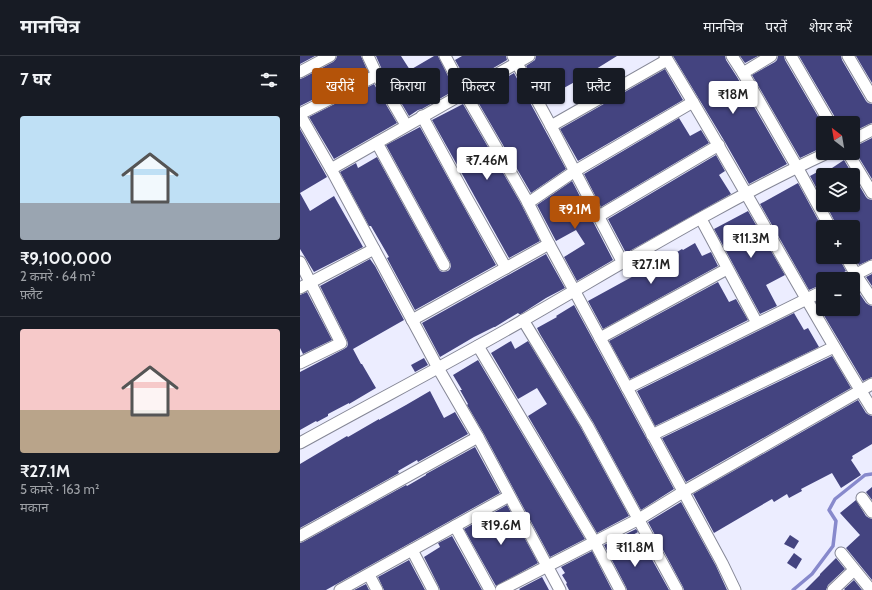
<!DOCTYPE html>
<html lang="hi">
<meta charset="utf-8">
<style>
body{margin:0;font-family:Cabin,"Noto Sans Devanagari",sans-serif;background:#20242c;color:#f1f3f6;height:100vh;display:flex;flex-direction:column;font-size:15px;white-space:nowrap}
*{box-sizing:border-box;margin:0}
p{font-size:13px;color:#9ea1a6}
.icon{flex:none;width:22px;height:22px;fill:none;stroke:currentColor;stroke-width:2;stroke-linecap:round;stroke-linejoin:round}
.map{position:relative;flex:1;overflow:hidden}
.drawer{display:flex;flex-direction:column;background:#171b24;width:300px}
.drawer>*{flex:none}
.hud{position:absolute;left:12px;top:12px;width:380px;height:36px;display:flex;gap:8px}
.needle{width:26px;rotate:329deg}
.tools{position:absolute;left:516px;top:60px;display:grid;gap:8px}
.tools a{display:grid;place-items:center;width:44px;height:44px;border-radius:4px;background:#171b24;box-shadow:0 1px 3px #0004;font-size:20px}
.price{position:absolute;translate:-50% -34px;padding:0 9px;border-radius:4px;background:#fff;color:#222;font-size:13px;line-height:26px;filter:drop-shadow(0 1px 2px #0008)}
.price::after{content:'';position:absolute;left:50%;top:24px;width:12px;height:9px;margin-left:-6px;background:inherit;clip-path:polygon(0 0,100% 0,50% 100%)}
.price.current{background:#b45309;color:#fff}
ul{padding:0;list-style:none}
li{display:grid;align-content:center;gap:8px;height:212px;padding:0 20px}
li+li{border-top:1px solid #363941}
li span{display:grid;place-items:center;height:124px;border-radius:4px;color:#555}
li>.icon{margin-inline-start:auto}
span .icon{width:72px;height:72px;fill:#fffc;stroke-width:1}
li b{font-size:17px}
h2{display:flex;justify-content:space-between;align-items:center;height:48px;padding:0 20px;font-size:17px}
.pill{padding:0 14px;border-radius:4px;background:#171b24;box-shadow:0 1px 3px #0004;font-size:14px;line-height:36px}
.pill.current{background:#b45309;color:#fff}
header{display:flex;align-items:center;gap:24px;box-sizing:border-box;height:56px;padding:0 20px;background:#171b24;border-bottom:1px solid #363941}
header strong{font-size:19px}
nav{display:flex;gap:22px;margin-inline-start:auto;font-size:14px}
main{display:flex;flex:1;min-height:0}
.map>svg:first-child{display:block}
.lines{fill:none;stroke-linecap:round;stroke-linejoin:round}
.stream{stroke:#8789cc;stroke-width:3.5}
.building{fill:#444480}
.minor-casing{stroke:#858796;stroke-width:13}
.minor{stroke:#fff;stroke-width:11}
</style>
<header>
<strong>मानचित्र</strong>
<nav><a>मानचित्र</a><a>परतें</a><a>शेयर करें</a></nav>
</header>
<main>
<section class="drawer">
<h2>7 घर<svg class="icon" aria-label="filters" viewBox="0 0 24 24"><path d="M4 7h16M4 17h16"/><circle cx="9" cy="7" r="2"/><circle cx="15" cy="17" r="2"/></svg></h2>
<ul>
<li><span style="background:linear-gradient(#bfe0f5 70%,#9aa5b1 0)"><svg class="icon" aria-label="home" viewBox="0 0 24 24"><path d="M3 11l9-7 9 7M6 9v11h12V9"/></svg></span><div><b>₹9,100,000</b><p>2 कमरे · 64 m²</p><p>फ़्लैट</p></div></li>
<li><span style="background:linear-gradient(#f6c9c9 65%,#b9a48a 0)"><svg class="icon" aria-label="home" viewBox="0 0 24 24"><path d="M3 11l9-7 9 7M6 9v11h12V9"/></svg></span><div><b>₹27.1M</b><p>5 कमरे · 163 m²</p><p>मकान</p></div></li>
</ul>
</section>
<div class="map">
<svg width="572" height="534" viewBox="0 0 572 534">
<rect width="100%" height="100%" fill="#ecedff"/>
<g class="lines">
<polyline class="stream" points="493,534 512,518 533,490 536,465 529,454 535,443 565,419 572,418"/>
</g>
<g class="building">
<polygon points="0,0 15,0 0,8"/>
<polygon points="37,0 61,0 68,16 0,50 0,23 3,22 33,6 36,3"/>
<polygon points="76,0 101,0 110,14 134,0 138,0 155,34 122,53 118,54 109,60 83,16"/>
<polygon points="162,0 206,0 207,4 168,27 155,4"/>
<polygon points="236,0 317,0 280,23 244,43 226,10 235,4"/>
<polygon points="373,0 425,0 426,4 437,21 487,108 449,128 425,86"/>
<polygon points="440,0 458,0 445,7"/>
<polygon points="478,0 484,0 485,4 523,69 523,91 500,102 452,19 475,6 477,4"/>
<polygon points="499,0 541,0 542,4 566,45 568,47 572,48 572,67 569,68 553,76 553,67 537,67 536,63"/>
<polygon points="556,0 572,0 572,27"/>
<polygon points="365,13 383,44 278,105 260,73"/>
<polygon points="214,17 266,113 231,137 175,41 176,41 175,39"/>
<polygon points="74,28 97,67 34,103 9,61"/>
<polygon points="163,48 220,146 240,185 209,202 132,64"/>
<polygon points="379,62 390,80 401,74 409,87 301,151 284,118"/>
<polygon points="120,71 196,209 115,254 87,202 89,201 71,170 69,170 40,116 56,107 58,112 77,101 138,212 140,215 143,216 148,215 150,213 151,210 150,206 86,89"/>
<polygon points="0,73 27,121 0,137 10,155 34,140 63,191 14,216 0,193"/>
<polygon points="572,82 572,123 553,92 553,91 556,90"/>
<polygon points="416,99 425,115 419,119 431,138 326,197 308,163"/>
<polygon points="544,104 566,141 568,143 572,144 572,203 559,209 553,199 553,171 537,171 536,168 526,149 553,149 553,119 523,119 523,144 510,120 523,113 523,118"/>
<polygon points="272,125 313,204 277,225 264,201 285,188 276,174 256,185 237,149"/>
<polygon points="498,127 523,173 523,201 539,201 540,204 546,215 532,223 523,223 523,228 509,234 460,148"/>
<polygon points="448,155 485,219 466,229 477,250 460,258 414,173"/>
<polygon points="395,187 402,200 411,196 418,210 303,273 288,245 372,199 382,193 383,194"/>
<polygon points="246,198 265,232 246,242 221,258 219,258 218,257 195,271 194,271 174,281 140,301 122,267"/>
<polygon points="70,203 75,210 104,264 53,293 61,308 62,308 76,332 49,348 49,347 28,358 28,360 17,366 16,365 0,374 0,316 44,293 47,291 48,288 47,284 20,230"/>
<polygon points="572,218 572,230 566,221"/>
<polygon points="418,226 429,246 436,243 448,264 330,323 309,285"/>
<polygon points="553,228 566,247 569,249 572,250 572,321 563,325 516,246 523,243 523,253 553,253"/>
<polygon points="7,236 32,284 3,298 0,292 0,239"/>
<polygon points="274,249 374,433 341,454 293,366 240,278 237,272 257,261 256,260"/>
<polygon points="494,257 504,274 508,272 519,291 355,370 337,335"/>
<polygon points="211,285 215,293 228,285 281,372 329,460 297,477 228,360 247,348 237,332 218,343 191,297"/>
<polygon points="532,300 551,332 386,426 362,382"/>
<polygon points="124,302 128,309 115,316 111,309"/>
<polygon points="178,304 285,483 250,501 184,378 167,349 168,348 160,334 162,334 153,319"/>
<polygon points="130,335 144,362 155,356 168,378 118,406 117,404 98,415 99,417 0,472 0,408 47,380 48,381 79,363 79,364 106,349"/>
<polygon points="558,344 566,357 569,359 572,360 572,388 552,400 553,402 551,404 561,419 541,432 532,417 501,433 502,435 489,442 487,438 474,446 472,443 414,477 393,438"/>
<polygon points="175,391 200,437 26,534 0,534 0,487 3,486 106,429 107,430 126,419 126,418"/>
<polygon points="572,431 572,444 566,436"/>
<polygon points="556,444 566,460 569,462 572,463 572,524 546,492 560,479 540,457"/>
<polygon points="381,446 416,510 427,534 384,534 383,531 348,466"/>
<polygon points="207,449 238,507 196,530 164,473"/>
<polygon points="336,473 338,476 322,485 326,491 325,492 333,507 349,498 369,534 327,534 326,531 304,489"/>
<polygon points="490,479 499,485 494,493 484,488"/>
<polygon points="152,480 182,534 140,534 139,531 124,501 140,491 138,487"/>
<polygon points="292,495 312,534 269,534 266,528 267,527 262,519 265,517 261,511"/>
<polygon points="494,497 502,503 496,513 487,507"/>
<polygon points="536,502 545,513 528,529 526,534 505,534 520,519 520,518"/>
<polygon points="109,504 125,534 84,534 78,521"/>
<polygon points="242,521 249,534 220,534 219,533"/>
<polygon points="554,524 562,534 545,534 544,533"/>
<polygon points="66,528 69,534 54,534"/>
</g>
<g class="lines">
<defs>
<g id="minor">
<polyline points="68,0 77,19 106,69"/>
<polyline points="145,0 163,34 226,143 249,188 422,507 435,534"/>
<polyline points="213,0 251,70 323,207"/>
<path d="M365 0C437 116 500 238 572 353"/>
<polyline points="432,0 443,17 471,0"/>
<polyline points="491,0 530,67"/>
<polyline points="548,0 572,41"/>
<polyline points="0,16 30,0"/>
<polyline points="443,17 497,111 530,171"/>
<polyline points="0,58 77,19"/>
<polyline points="0,59 31,113 138,312 178,381 260,534"/>
<polyline points="122,60 165,139 206,212"/>
<polyline points="251,70 367,4"/>
<polyline points="553,84 572,74"/>
<polyline points="77,87 144,209"/>
<polyline points="548,97 572,137"/>
<polyline points="31,113 229,0"/>
<polyline points="228,147 275,115 393,46"/>
<polyline points="299,160 419,89"/>
<polyline points="401,163 457,267"/>
<polyline points="546,201 556,219 572,243"/>
<polyline points="0,206 41,287 0,307"/>
<polyline points="547,223 572,210"/>
<polyline points="0,232 74,193"/>
<polyline points="112,264 249,188"/>
<polyline points="223,264 287,369 377,534"/>
<polyline points="300,282 427,213"/>
<polyline points="178,290 294,485 320,534"/>
<polyline points="327,332 523,235"/>
<polyline points="352,379 534,291"/>
<path d="M0 387C74 346 149 307 222 265 323 207 422 146 527 97"/>
<polyline points="562,442 572,456"/>
<polyline points="155,470 190,534"/>
<polyline points="0,480 178,381"/>
<polyline points="112,494 133,534"/>
<polyline points="541,497 571,534"/>
<polyline points="69,519 77,534"/>
<polyline points="40,534 209,440"/>
<polyline points="201,534 339,463 383,436 572,328"/>
<polyline points="533,534 554,514"/>
</g>
</defs>
<use href="#minor" class="minor-casing"/>
<use href="#minor" class="minor"/>
</g>
</svg>
<div class="tools">
<a><svg class="needle" viewBox="-14 -14 28 28"><path d="M0-13l5 13h-10z" fill="#e53935"/><path d="M0 13l5-13h-10z" fill="#9ea1a6"/></svg></a>
<a><svg class="icon" aria-label="layers" viewBox="0 0 24 24"><path d="M12 4l9 5-9 5-9-5zM3 14l9 5 9-5"/></svg></a>
<a>+</a>
<a>−</a>
</div>
<b class="price" style="left:433px;top:59px">₹18M</b>
<b class="price" style="left:187px;top:125px">₹7.46M</b>
<b class="price current" style="left:275px;top:174px">₹9.1M</b>
<b class="price" style="left:451px;top:203px">₹11.3M</b>
<b class="price" style="left:351px;top:229px">₹27.1M</b>
<b class="price" style="left:201px;top:490px">₹19.6M</b>
<b class="price" style="left:335px;top:512px">₹11.8M</b>
<div class="hud">
<a class="pill current">खरीदें</a>
<a class="pill">किराया</a>
<a class="pill">फ़िल्टर</a>
<a class="pill">नया</a>
<a class="pill">फ़्लैट</a>
</div>
</div>
</main>
